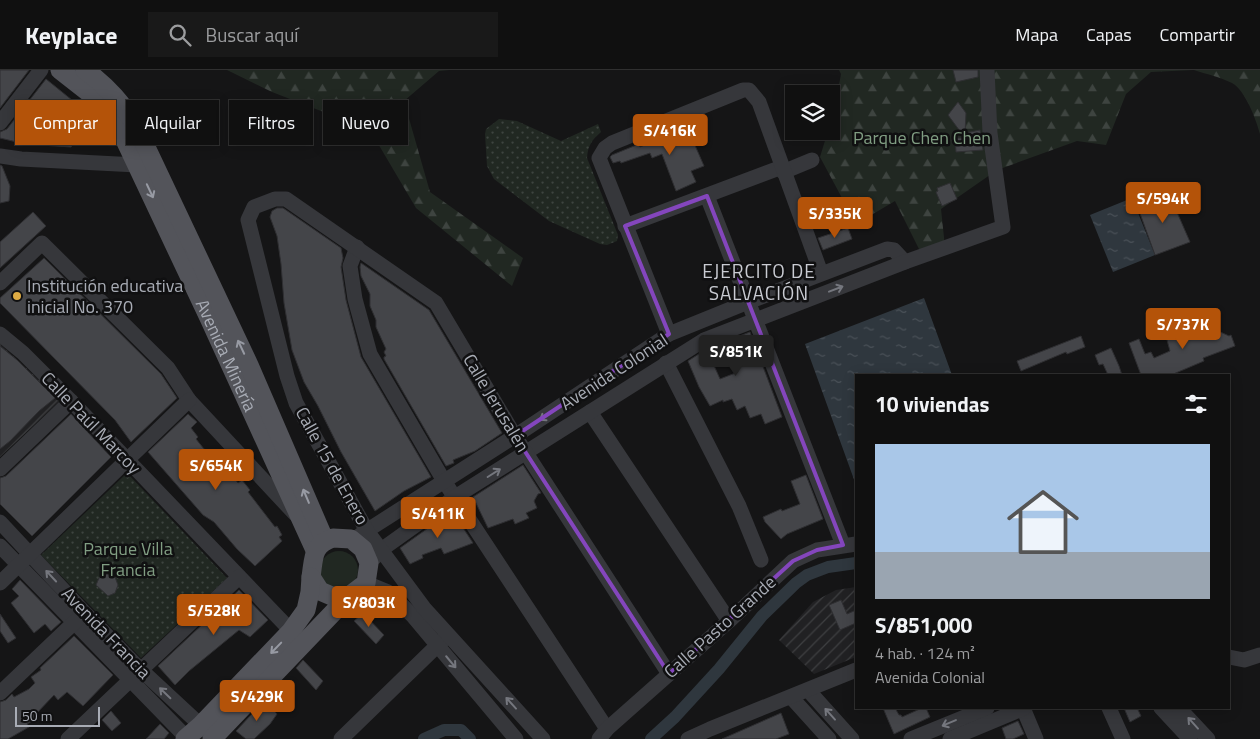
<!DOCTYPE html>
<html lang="es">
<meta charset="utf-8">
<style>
body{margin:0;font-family:"Titillium Web",sans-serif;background:#191919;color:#f1f3f6;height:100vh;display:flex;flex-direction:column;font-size:19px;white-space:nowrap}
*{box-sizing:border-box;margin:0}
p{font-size:16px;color:#9c9d9f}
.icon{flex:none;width:28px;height:28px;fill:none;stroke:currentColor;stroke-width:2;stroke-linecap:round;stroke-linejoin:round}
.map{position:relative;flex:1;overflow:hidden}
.panel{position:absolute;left:855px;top:304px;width:375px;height:335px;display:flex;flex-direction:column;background:#101010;border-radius:0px;box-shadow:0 2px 12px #0003,0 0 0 1px #303030}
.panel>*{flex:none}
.guide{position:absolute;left:15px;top:30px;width:475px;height:45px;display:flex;gap:10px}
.tools{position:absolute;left:785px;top:15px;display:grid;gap:10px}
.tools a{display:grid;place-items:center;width:55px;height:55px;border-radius:0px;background:#101010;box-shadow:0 2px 12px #0003,0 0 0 1px #303030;font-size:25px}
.scale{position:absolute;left:15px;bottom:12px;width:85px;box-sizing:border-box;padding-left:5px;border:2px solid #a8acb5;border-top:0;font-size:14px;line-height:18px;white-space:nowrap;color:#a8acb5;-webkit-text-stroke:4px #101011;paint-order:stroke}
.price{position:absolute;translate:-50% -42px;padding:0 11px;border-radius:5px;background:#b45309;color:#fff;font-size:16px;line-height:32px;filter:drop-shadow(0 1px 2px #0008)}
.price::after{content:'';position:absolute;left:50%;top:30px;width:15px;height:11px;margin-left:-8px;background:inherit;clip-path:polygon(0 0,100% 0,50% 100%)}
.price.on{background:#222;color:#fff}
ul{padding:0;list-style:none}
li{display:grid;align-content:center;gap:10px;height:265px;padding:0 20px}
li span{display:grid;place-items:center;height:155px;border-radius:0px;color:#555}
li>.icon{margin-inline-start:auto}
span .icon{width:90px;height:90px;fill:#fffc;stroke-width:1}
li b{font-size:21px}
h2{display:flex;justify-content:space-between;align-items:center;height:60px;padding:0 20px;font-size:21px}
.chip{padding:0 18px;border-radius:0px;background:#101010;box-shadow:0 2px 12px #0003,0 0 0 1px #303030;font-size:18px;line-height:45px}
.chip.on{background:#b45309;color:#fff}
header{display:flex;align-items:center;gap:30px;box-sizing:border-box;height:70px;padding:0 25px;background:#101010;border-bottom:1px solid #303030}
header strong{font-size:24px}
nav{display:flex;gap:28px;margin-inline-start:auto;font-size:18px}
.search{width:350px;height:45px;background:#191919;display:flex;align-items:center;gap:12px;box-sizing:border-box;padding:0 18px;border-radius:0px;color:#9c9d9f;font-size:19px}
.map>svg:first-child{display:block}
.industrial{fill:url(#industrial-furrows)}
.grass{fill:#212822}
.forest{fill:url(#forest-firs)}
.park{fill:url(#park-dots)}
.water{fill:url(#water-ripples)}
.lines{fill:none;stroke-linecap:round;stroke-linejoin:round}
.canal{stroke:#2f373e;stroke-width:12}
.building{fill:#444549;stroke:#2f2f32;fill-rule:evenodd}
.minor{stroke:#36373b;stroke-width:15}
.major{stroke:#53545a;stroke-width:19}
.oneway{stroke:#979aa3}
.oneway2{stroke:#75777e}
.marked{fill:none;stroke:#8446bd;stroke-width:4;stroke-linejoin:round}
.poi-dot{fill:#dfac44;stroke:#101011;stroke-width:2}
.labels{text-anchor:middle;stroke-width:5;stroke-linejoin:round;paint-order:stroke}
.park-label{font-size:18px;fill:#819e83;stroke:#101011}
.poi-label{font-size:18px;fill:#a8acb5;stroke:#101011;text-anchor:start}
.street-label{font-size:18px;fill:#a8acb5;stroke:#101011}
.neighbourhood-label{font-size:19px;letter-spacing:1px;fill:#c9cbd2;stroke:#101011}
</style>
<header>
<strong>Keyplace</strong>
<div class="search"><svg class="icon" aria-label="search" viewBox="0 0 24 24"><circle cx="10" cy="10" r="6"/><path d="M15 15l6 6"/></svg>Buscar aquí</div>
<nav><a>Mapa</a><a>Capas</a><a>Compartir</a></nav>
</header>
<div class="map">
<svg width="1260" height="669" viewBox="0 0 1260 669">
<defs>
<pattern id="industrial-furrows" width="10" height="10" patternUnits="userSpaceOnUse" patternTransform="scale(1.25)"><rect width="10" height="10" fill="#212123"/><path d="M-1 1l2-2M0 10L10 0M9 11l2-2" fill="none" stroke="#3e3f41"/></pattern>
<pattern id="forest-firs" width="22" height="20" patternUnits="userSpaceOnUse" patternTransform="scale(1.25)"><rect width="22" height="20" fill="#212822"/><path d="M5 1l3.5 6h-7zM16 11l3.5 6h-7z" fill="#3e4440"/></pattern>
<pattern id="park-dots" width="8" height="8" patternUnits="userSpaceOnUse" patternTransform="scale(1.25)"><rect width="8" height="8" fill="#212822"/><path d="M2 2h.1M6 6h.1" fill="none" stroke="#3e4440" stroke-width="1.8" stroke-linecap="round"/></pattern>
<pattern id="water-ripples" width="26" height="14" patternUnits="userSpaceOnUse" patternTransform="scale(1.25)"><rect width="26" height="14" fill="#2f373e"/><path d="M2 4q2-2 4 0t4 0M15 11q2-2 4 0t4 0" fill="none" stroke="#4a5158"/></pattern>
</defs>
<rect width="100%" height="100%" fill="#151516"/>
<g class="industrial">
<polygon points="0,274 61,330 0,387"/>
<polygon points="856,517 856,587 814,604 779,570 813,532 836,520"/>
</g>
<circle class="grass" cx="339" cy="500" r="19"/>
<g class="forest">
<polygon points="227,0 449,0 439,1 404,31 430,122 523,188 512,216 416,138 370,60 272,22"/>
<path d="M839 0H1193L1151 2 1126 24 1106 75 1077 71 997 100 941 139 945 177 922 185 895 131 856 154 820 87 828 61H831C831 42 838 23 841 4Z"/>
<path d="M1194 0H1260V64C1256 49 1245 20 1232 13 1220 7 1206 4 1194 0Z"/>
</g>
<g class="park">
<path d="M499 49 517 51 561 71 598 54 601 62C592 70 588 75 587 88L618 165 617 171 607 175 600 174 549 151 494 109 487 96 485 64 486 59Z"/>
<polygon points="127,403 227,508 141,588 41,485"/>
</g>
<g class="water">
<polygon points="1132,128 1155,185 1113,202 1090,145"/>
<polygon points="924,228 952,305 856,305 856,415 805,274"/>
</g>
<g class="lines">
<g class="canal">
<polyline points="424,669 444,660 461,660 470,669"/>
<polyline points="651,669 675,647 719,599 762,546 796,513 807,505 828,497 856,493"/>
</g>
</g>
<g class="building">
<polygon points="0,0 29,0 0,38"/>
<polygon points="953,0 978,0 978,7 956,12"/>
<polygon points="46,9 83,39 91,50 71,77 25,74 0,68 0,62 7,59"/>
<polygon points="958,32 966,43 965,63 980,60 983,80 956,82 955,68 965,68 948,45"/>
<polygon points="687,57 704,96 691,101 696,112 676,121 662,84 652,88 650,83 621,93 620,91 613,93 610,87 612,85 639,74 640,77"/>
<polygon points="0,95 2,96 10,116 9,131 0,133"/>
<polygon points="950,113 957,129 942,136 936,122 938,121 937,118"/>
<polygon points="1169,124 1190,172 1155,185 1137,135"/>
<polygon points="277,138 283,138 341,178 343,188 341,197 346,230 361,287 431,407 404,421 375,441 341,382 318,336 304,312 292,280 284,233 281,194 277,166 270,147 272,141"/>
<polygon points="33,142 46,156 0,198 0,172"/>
<polygon points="848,158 852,169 823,180 818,168"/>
<polygon points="44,188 161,304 177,328 131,372 115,350 0,233 0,228"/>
<polygon points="361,193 429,240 502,363 475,381 453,390 454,393 446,396 384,289 384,287 386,286 384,282 386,279 376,257 376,250 370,236 370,224 361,206 360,197"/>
<polygon points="1211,247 1216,260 1229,266 1231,265 1235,276 1203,288 1204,291 1171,305 1141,305 1129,273 1139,269 1145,284 1151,282 1154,288 1170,281 1167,270 1181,265 1179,260"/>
<path d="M750 262 782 347 765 354 761 344 750 348 745 336 737 340 732 329 723 332V330L710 336 699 317 688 291 708 278ZM730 284 738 302 720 309 712 291Z"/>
<polygon points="1081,266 1085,277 1067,284 1066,282 1021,301 1017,291"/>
<polygon points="0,276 17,290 55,328 39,341 10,371 0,379"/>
<polygon points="1111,278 1119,296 1122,305 1108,305 1103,294 1099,295 1095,285"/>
<polygon points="71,344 111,387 32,466 0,434 0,408 6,406"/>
<polygon points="188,344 197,352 191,358 198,367 196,369 204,379 215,385 220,381 227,390 224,394 231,404 238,413 242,410 250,420 248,422 275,457 277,456 282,465 279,467 282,471 255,496 237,479 214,452 203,445 148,382"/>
<polygon points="523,395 541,423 538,424 534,431 537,438 526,443 529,448 515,454 513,449 488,458 473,427"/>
<polygon points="806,405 823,449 787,464 781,469 765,452 763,447 781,439 782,441 800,434 791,411"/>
<polygon points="452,441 473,473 444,484 441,478 422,485 423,488 410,494 400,478"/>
<polygon points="107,504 115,507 118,515 115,523 108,526 96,515 99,508"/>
<polygon points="20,510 61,552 51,561 45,554 34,563 11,533 19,526 12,519"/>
<polygon points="239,520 268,550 250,567 239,560 189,601 175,615 158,596"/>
<polygon points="841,530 847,544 856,540 856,553 840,560 829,535"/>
<polygon points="363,543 384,565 376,574 354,551"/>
<polygon points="0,544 16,568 8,573 0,561"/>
<polygon points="74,566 113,605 83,636 67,622 58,630 54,625 35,645 37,648 27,654 29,657 8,669 0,669 0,632 6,630 12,624 14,627 29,619 35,613 31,607 41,600 40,598"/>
<polygon points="303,590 323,611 316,620 296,598"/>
<polygon points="264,631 277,644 270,654 254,669 246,669 236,661"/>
<polygon points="883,638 895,638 899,645 901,645 902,647 922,638 926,638 930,647 894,664"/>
<polygon points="1124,638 1137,638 1141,646 1130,652"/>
<polygon points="111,641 121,653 112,661 102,650"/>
<polygon points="781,643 789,664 776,669 722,669"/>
<polygon points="1018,651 1024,664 1013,669 1006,669 1002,658"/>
<polygon points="160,654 169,663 164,669 146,669"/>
</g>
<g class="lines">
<g class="minor">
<polyline points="0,53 41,0"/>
<polyline points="0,86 21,89 137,95"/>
<polyline points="783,102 812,90"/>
<polyline points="707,126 843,475"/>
<polyline points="625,156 782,97"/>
<polyline points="357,177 350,196 355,229 370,284 444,411 607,659"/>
<polyline points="0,213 42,173 168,298 189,330 295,444"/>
<polyline points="0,264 23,283 71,331 298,568"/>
<polyline points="669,264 599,88 605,78 612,73 743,20 749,20 759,32 821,203"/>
<polyline points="666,293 739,436 761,490"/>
<polyline points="590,342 729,551"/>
<polyline points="0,399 71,331"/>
<polyline points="0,452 85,543 140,599 209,663"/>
<polyline points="360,465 515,366 669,264 748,232 887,179 894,180 905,192"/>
<polyline points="0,476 188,669"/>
<polyline points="374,488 381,480 455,427 704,270 905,192 1003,157 990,63 987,0"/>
<polyline points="0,513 189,330"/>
<polyline points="366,513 388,522 412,545 516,669"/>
<polyline points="1229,587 1244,590 1260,585"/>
<polyline points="808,620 852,669"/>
<polyline points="0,623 81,546"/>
<polyline points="791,627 829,669"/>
<polyline points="1023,638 1036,669"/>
<polyline points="1109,638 1123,669"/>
<polyline points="1161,638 1190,669"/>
<polyline points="1179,638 1208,669"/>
<polyline points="68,669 239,507"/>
<polyline points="341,669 444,569"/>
<polyline points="543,669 424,538 367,461 296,333 287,306 248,150 254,137 275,129 286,129 436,233 515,366 669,604"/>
<polyline points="599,669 607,659 729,551 793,491 817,480 856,474"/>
<polyline points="688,669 710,659 856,600"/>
<polyline points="911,669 987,638"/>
<polyline points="950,669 1024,638"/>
</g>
<g class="major">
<path id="s1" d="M60 0 97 29 116 51 209 248 315 480"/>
<path d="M85 0C108 17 123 34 137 58L249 295 325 471"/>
<path d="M333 468 351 469 363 479 369 493 366 513 349 526 334 527 320 521 311 507C314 487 312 475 333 468Z"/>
<polyline points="185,669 200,656 291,561 306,540 310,522 311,507"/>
<polyline points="212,669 349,526"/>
</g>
</g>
<defs><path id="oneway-shaft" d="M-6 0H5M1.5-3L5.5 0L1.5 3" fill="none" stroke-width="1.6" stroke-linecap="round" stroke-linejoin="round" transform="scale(1.25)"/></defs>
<g class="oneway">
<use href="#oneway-shaft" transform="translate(150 121) rotate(65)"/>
<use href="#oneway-shaft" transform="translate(241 277) rotate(-115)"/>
<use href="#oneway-shaft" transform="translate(306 426) rotate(-113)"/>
<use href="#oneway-shaft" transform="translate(276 578) rotate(134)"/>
</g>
<g class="oneway2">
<use href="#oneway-shaft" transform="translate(836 219) rotate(-21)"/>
<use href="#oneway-shaft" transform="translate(546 346) rotate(147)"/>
<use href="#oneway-shaft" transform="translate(494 403) rotate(-32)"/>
<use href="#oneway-shaft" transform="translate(51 506) rotate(-133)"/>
<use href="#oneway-shaft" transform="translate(451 592) rotate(50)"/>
<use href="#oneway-shaft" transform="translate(165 623) rotate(-136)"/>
<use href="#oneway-shaft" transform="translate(511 633) rotate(-132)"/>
<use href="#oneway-shaft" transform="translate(830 644) rotate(-132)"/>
<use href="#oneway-shaft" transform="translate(949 653) rotate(157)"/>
<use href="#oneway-shaft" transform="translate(1193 653) rotate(-132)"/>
</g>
<path class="marked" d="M707 126 843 475 817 480 793 491 669 604 515 366 669 264 625 156Z"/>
<circle class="poi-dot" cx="17" cy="226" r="5"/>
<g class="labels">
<g class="park-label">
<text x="922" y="74">Parque Chen Chen</text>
<text x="128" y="485">Parque Villa<tspan x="128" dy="21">Francia</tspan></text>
</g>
<g class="poi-label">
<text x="27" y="222">Institución educativa<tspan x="27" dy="21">inicial No. 370</tspan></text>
</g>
<g class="street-label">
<text dy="6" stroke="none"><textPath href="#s1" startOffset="335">Avenida Minería</textPath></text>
<text transform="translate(614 302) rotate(-33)" y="6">Avenida Colonial</text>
<text transform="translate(496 333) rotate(59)" y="6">Calle Jerusalén</text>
<text transform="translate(91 353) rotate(46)" y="6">Calle Paúl Marcoy</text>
<text transform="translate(332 396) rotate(61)" y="6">Calle 15 de Enero</text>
<text transform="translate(720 557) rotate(-42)" y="6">Calle Pasto Grande</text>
<text transform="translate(106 563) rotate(46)" y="6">Avenida Francia</text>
</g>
<g class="neighbourhood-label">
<text x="759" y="208">EJERCITO DE<tspan x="759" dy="22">SALVACIÓN</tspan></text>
</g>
</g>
</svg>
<div class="tools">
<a><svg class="icon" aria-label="layers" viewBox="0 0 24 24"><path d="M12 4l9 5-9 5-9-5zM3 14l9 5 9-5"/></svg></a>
</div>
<div class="scale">50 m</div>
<b class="price" style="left:670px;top:86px">S/416K</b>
<b class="price" style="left:1163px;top:154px">S/594K</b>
<b class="price" style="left:835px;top:169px">S/335K</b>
<b class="price" style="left:1183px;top:280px">S/737K</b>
<b class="price on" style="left:736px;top:307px">S/851K</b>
<b class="price" style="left:216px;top:421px">S/654K</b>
<b class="price" style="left:438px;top:469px">S/411K</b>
<b class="price" style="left:369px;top:558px">S/803K</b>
<b class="price" style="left:214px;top:566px">S/528K</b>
<b class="price" style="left:257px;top:652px">S/429K</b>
<div class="guide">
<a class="chip on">Comprar</a>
<a class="chip">Alquilar</a>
<a class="chip">Filtros</a>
<a class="chip">Nuevo</a>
</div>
<section class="panel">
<h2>10 viviendas<svg class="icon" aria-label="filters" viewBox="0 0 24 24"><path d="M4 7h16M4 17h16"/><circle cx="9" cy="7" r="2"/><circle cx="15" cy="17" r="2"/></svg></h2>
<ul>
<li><span style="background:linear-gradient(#a9c7e8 70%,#9aa5b1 0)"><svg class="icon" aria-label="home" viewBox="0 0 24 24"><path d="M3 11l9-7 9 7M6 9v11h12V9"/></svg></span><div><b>S/851,000</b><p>4 hab. · 124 m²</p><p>Avenida Colonial</p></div></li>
</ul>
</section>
</div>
